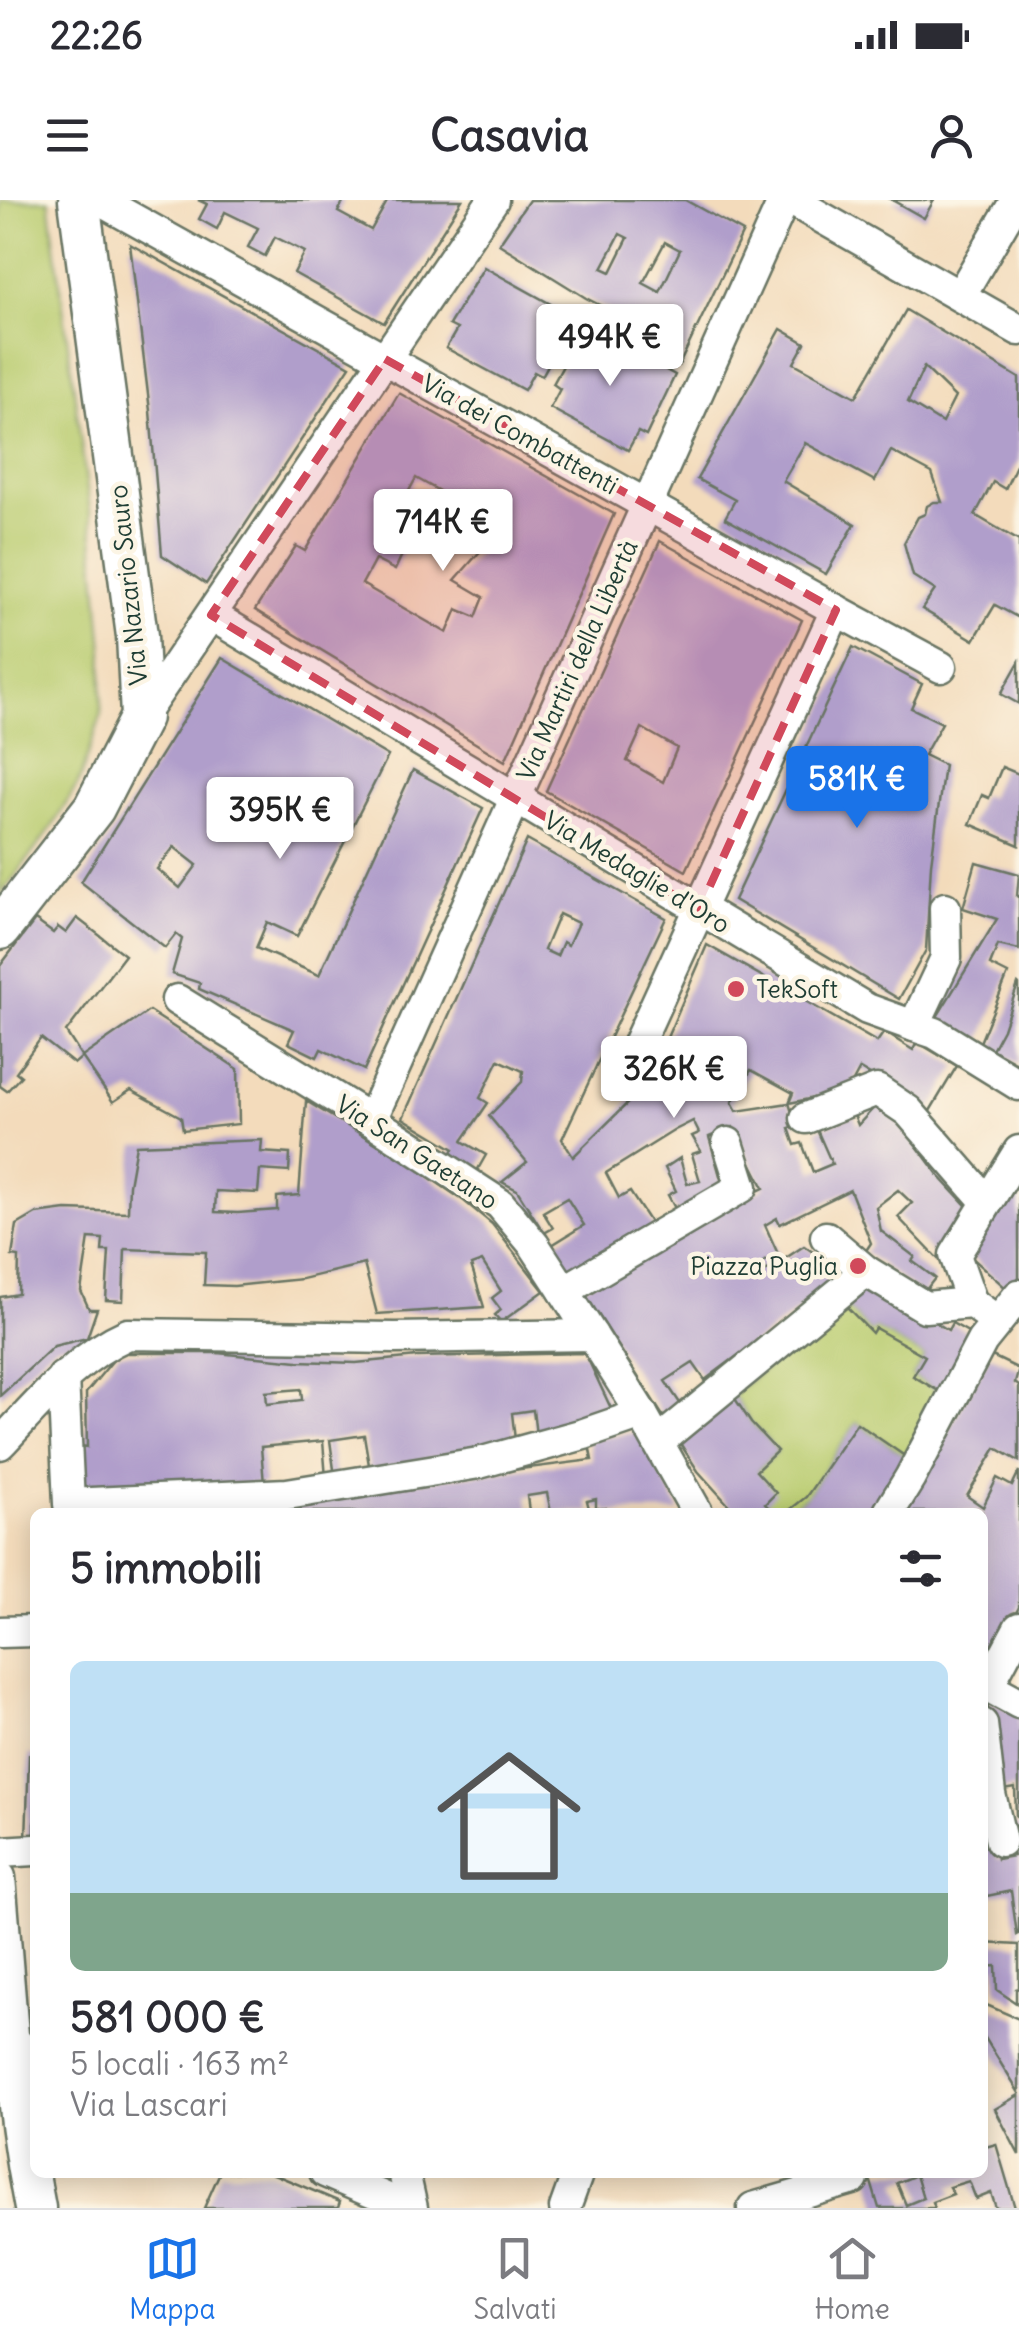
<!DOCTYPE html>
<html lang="it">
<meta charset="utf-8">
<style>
body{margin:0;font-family:Delius,sans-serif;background:#f2f2f3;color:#2b2b33;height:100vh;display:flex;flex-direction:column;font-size:38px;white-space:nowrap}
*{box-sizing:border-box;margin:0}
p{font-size:32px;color:#7c7c81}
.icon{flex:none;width:55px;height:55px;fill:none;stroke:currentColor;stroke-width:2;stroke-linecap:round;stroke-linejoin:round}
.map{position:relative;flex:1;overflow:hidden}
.side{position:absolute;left:30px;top:1308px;width:958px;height:670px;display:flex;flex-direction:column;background:#fff;border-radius:15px;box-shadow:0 5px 25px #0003}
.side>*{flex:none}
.price{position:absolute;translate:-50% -85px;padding:0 22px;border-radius:10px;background:#fff;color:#222;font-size:32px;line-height:65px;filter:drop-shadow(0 2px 5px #0008)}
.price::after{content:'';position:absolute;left:50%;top:60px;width:30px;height:22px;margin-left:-15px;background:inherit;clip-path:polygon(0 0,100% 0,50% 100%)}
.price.active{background:#1a73e8;color:#fff}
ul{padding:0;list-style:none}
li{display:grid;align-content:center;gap:20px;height:530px;padding:0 40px}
li span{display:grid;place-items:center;height:310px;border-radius:15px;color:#555}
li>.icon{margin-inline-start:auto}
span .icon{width:180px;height:180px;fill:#fffc;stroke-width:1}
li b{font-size:42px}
h2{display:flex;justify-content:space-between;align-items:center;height:120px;padding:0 40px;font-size:42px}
.status{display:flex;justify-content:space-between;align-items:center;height:70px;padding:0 50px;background:#fff;direction:ltr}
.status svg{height:28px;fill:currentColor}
header{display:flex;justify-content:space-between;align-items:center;height:130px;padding:0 40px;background:#fff;font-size:45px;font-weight:700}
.tabs{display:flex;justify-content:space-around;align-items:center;height:140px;border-top:2px solid #e1e1e2;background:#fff;font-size:28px;color:#7c7c81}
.tabs a{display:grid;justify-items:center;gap:5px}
.tabs .active{color:#1a73e8}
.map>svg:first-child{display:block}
.green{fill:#b9cc6f;stroke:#6c8452;stroke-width:2.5}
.building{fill:#b09ecb;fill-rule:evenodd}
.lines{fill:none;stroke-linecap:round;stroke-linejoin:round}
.street-casing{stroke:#697463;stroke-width:35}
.secondary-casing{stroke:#697463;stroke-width:45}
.street{stroke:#fff;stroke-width:30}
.secondary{stroke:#fff;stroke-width:40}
.marked{fill:#d1495b;fill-opacity:0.2;stroke:#d1495b;stroke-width:8;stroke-dasharray:20 12;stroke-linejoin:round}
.poi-dot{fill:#d1495b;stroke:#fcf5e5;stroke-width:4}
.labels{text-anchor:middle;stroke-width:9;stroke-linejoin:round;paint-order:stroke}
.street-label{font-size:25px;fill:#1f3d34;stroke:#fcf5e5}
.poi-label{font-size:25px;fill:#1f3d34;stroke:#fcf5e5;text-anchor:start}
</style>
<div class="status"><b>22:26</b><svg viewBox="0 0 49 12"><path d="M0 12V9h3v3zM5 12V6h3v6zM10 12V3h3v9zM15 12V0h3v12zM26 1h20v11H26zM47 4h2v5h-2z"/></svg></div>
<header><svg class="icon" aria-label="menu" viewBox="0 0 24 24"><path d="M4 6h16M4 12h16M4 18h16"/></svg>Casavia<svg class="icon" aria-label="person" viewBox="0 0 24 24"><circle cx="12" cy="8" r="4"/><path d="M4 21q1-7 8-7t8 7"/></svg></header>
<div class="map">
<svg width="1019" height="2008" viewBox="0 0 1019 2008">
<rect width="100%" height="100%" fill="#fcf5e5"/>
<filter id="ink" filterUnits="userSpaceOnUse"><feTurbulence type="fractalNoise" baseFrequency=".01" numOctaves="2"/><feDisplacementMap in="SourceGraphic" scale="20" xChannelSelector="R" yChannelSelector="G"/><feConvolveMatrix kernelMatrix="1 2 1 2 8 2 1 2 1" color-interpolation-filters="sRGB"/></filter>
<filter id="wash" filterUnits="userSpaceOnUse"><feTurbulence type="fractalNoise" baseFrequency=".0048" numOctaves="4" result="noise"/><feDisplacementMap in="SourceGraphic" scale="40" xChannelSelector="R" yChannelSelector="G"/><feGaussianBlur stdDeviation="2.25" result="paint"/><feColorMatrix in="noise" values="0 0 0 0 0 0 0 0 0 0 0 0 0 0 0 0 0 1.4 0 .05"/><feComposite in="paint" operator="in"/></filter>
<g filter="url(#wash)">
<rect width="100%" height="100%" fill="#f3dbbb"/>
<g class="green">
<polygon points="0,0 49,0 92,326 103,450 101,516 78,584 52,627 0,696"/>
<polygon points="846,1106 871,1132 875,1128 925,1156 913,1176 942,1193 906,1257 857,1223 806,1297 787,1312 773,1312 765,1304 756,1271 777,1251 751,1223 732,1194"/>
</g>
<g id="blocks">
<g class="building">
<polygon points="198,0 344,0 338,12 371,30 388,0 462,0 384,123 294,73 305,52 275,37 265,56 248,47 258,28 225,12 217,29 199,19 207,4"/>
<path d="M529 0H685L743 32 679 165 627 135 632 122 586 98 499 44ZM620 34 628 38 611 72 602 68ZM665 42 680 50 660 92 643 83Z"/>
<polygon points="892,0 934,0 924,18"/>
<polygon points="130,44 350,166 206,384 162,355 150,211"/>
<polygon points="484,67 574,117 542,176 534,172 524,190 446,148 457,129 449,125"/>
<path d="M906 110 1019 178V259L1005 289 993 282 975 315 1019 341V418L995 405 974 440 922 409 935 390 913 376 904 343 918 317 925 314 927 306 934 302H942L932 273 891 251 875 281 805 243 783 281 855 324 826 374 725 318 735 300 697 279 781 129 805 143 794 163 856 197ZM924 167 955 197 942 223 908 202Z"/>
<polygon points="585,126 675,175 646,236 638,232 628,250 550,208 560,189 553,184"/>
<path d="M399 193 614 314 505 561 255 410 296 346 305 351ZM416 278 457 301 450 314 491 339 455 380 484 397 476 417 457 409 447 433 362 384 375 360 395 370 416 324 402 318 409 305 403 302Z"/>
<path d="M660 341 802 420 686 671 546 591ZM642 528 677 548 663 582 627 561Z"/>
<polygon points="853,447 922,484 911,508 942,523 924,555 944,565 931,664 926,750 899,799 734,700"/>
<path d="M222 458 388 556 297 736 267 722 256 748 319 775 413 570 483 608 364 870 321 849 317 857 288 843 294 830 199 789 200 783 172 774 182 739 176 734 165 748 81 682ZM174 647 197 665 180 688 157 669Z"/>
<polygon points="1019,462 1019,504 1001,494"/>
<polygon points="1002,567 1019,574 1019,645 970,624 982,595 989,598"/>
<path d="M527 640 666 718 562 939 573 957 647 884 707 745 877 842 884 832 913 850 917 842 957 866 930 911 860 869 848 891 789 903 793 893 751 870 732 902 737 911 789 903 796 926 789 928 795 945 802 943 813 972 832 964 817 930 854 915 858 925 882 899 939 976 975 1015 938 1059 898 1017 912 1003 898 990 876 1007 881 1031 915 1057 912 1061 935 1078 922 1095 865 1052 871 1043 850 990 780 1024 777 1018 765 1025 778 1054 763 1062 766 1071 804 1046 848 1076 789 1117 705 1180 693 1163 665 1181 686 1212 668 1224 582 1089 735 1002 764 988 733 927 709 937 724 990 679 1016 668 995 676 991 665 968 680 958 687 984 700 981 692 954 701 951 692 936 699 933 693 921 675 930 606 973 619 998 630 992 655 1030 573 1079 552 1045 584 1025 567 998 543 1012 553 1028 544 1033 517 990 502 982 527 962 489 916 522 882 523 871 499 860 480 898 488 903 462 941 486 955 474 976 447 960 454 949 403 918ZM559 714 578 723 568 745 563 742 557 756 544 750Z"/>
<polygon points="976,662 1019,674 1017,696 1019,696 1019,750 998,745 990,765 1008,774 979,845 935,820 997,719 963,708"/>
<polygon points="77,718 125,755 66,832 82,857 74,864 41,838 16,872 21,876 7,891 0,886 0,766 35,720 53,733 58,727 66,733"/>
<polygon points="1018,784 1019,785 1019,864 1001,854 998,860 989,855 1003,829"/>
<polygon points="149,811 238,869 239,924 183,930 181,917 131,890 113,902 82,857"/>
<polygon points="306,901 410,964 464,1001 492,1024 544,1091 501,1122 495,1115 501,1110 492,1098 501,1091 482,1061 471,1065 484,1107 377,1114 364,1064 302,1079 234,1086 204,1085 206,1052 125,1049 123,1101 106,1100 109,1051 102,1051 103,1039 89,1038 81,1091 89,1109 97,1109 87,1138 54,1146 0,1196 0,1097 18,1094 19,1057 12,1056 17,1025 36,1014 66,1010 128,1012 129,985 136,945 262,940 261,952 290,954 289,972 260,970 258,993 216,991 215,1012 238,1013 277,1010 277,997 299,995"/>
<polygon points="1019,967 1019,1077 1008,1090 969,1055"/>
<polygon points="870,1082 948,1130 952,1123 975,1136 942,1193 913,1176 925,1156 875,1128 872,1133 846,1106"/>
<path d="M119 1153H217L298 1161 356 1163 417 1157 585 1153 615 1217 536 1235 533 1210 512 1213 515 1240 370 1271 364 1235 330 1240 335 1277 326 1278 323 1241 261 1247 264 1284 84 1290 81 1246 87 1247 86 1193ZM301 1189 302 1200 267 1204 266 1192Z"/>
<polygon points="990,1155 1019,1169 1015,1183 1019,1186 1019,1261 996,1248 967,1296 983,1307 997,1278 1012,1286 1019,1271 1019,1407 985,1471 982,1469 982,1312 904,1312"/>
<polygon points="732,1194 751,1223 777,1251 756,1271 776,1293 765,1304 773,1312 735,1312 698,1271 676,1237"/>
<polygon points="857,1223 906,1257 875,1312 787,1312 806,1297"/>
<polygon points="640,1232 680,1312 607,1312 606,1308 596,1309 596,1299 587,1301 590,1312 551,1312 547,1293 527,1296 529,1312 177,1312 592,1260 588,1240"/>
<polygon points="987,1499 1019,1514 1019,1616 1016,1616 1015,1588 996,1591"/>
<polygon points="29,1555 35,1555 35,1639 26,1639"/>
<polygon points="990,1610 997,1659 1013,1656 1007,1627 1019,1625 1019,1734 1017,1735 1011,1691 982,1697 982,1612"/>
<polygon points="982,1743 1019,1745 1019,1788 1016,1789 1016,1803 997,1790 996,1766 982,1767"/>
<polygon points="982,1803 1019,1819 1019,1893 982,1833"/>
<polygon points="1019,1895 1019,1955 995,1909"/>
<path d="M996 1944 1015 2008H996L991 1993 976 1999 969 1981 949 1987 953 1994 932 2002 934 2008H879L868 1972H982V1948ZM916 1975 923 1998 906 2005 897 1983Z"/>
<polygon points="220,1972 269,1972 340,2002 338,2008 204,2008"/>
</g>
</g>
</g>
<g filter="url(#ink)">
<use href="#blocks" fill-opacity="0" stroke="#697463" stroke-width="2.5"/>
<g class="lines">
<defs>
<g id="street">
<polyline points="99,0 836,410 941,467"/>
<polyline points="791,0 1019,130"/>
<polyline points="960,96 1016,0"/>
<polyline points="211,415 867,809 914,826"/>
<polyline points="141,517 493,0"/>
<polyline points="945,708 946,758 914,826 935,833 1019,885"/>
<polyline points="177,800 371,920 500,1004 534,1045 564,1091 642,1214 697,1312"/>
<polyline points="621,881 836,410"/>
<polyline points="806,918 877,890 908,911 987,1002"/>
<polyline points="371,920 784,0"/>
<polyline points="826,1037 866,1071"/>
<polyline points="564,1091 742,987 728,943"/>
<polyline points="972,1103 955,1055 1019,951"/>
<polyline points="63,1177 69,1304 287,1294 479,1263 584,1234 642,1214"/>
<polyline points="658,1242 866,1071 925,1107 972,1103 997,1121"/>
<path d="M0 1244C39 1203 76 1157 128 1134L395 1138 592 1135"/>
<polyline points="889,1312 910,1278 982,1141 1019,1095"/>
<polyline points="0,1432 35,1431"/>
<polyline points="982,1483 1019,1503"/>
<polyline points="988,1486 1019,1428"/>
<polyline points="982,1524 990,1594 1001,1641"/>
<polyline points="0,1652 35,1650"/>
<polyline points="0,1677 14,1847 35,1856"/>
<polyline points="325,1972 409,2008"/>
<polyline points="404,1972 412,2008"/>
<polyline points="565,2008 578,1972"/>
<polyline points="753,2008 853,1979"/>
</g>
<g id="secondary">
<polyline points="0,729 94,608 141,517 137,436 79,0"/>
<path d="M0 1842 14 1847C17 1902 24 1954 35 2008"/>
</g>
</defs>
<use href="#street" class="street-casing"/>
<use href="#secondary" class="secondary-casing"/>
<use href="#street" class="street"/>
<use href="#secondary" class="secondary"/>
</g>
</g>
<path class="marked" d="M385 159 836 410 699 710 211 415Z"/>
<g class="poi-dot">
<circle cx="736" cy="789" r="10"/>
<circle cx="858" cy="1066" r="10"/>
</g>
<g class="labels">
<g class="street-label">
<text transform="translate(520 234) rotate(29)" y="9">Via dei Combattenti</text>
<text transform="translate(128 385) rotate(-96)" y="9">Via Nazario Sauro</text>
<text transform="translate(577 460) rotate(-66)" y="9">Via Martiri della Libertà</text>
<text transform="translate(637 672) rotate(31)" y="9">Via Medaglie d'Oro</text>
<text transform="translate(417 952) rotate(33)" y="9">Via San Gaetano</text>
</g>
<g class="poi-label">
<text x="756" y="798">TekSoft</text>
<text x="838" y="1075" text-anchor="end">Piazza Puglia</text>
</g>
</g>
</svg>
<b class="price" style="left:610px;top:189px">494K €</b>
<b class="price" style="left:443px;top:374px">714K €</b>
<b class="price active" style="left:857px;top:631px">581K €</b>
<b class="price" style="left:280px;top:662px">395K €</b>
<b class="price" style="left:674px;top:921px">326K €</b>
<section class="side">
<h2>5 immobili<svg class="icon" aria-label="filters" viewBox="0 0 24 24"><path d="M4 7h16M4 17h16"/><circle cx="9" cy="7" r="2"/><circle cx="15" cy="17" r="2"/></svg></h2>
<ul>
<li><span style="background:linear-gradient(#bfe0f5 75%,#7fa58c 0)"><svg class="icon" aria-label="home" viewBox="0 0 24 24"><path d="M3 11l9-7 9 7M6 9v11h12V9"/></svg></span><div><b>581 000 €</b><p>5 locali · 163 m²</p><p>Via Lascari</p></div></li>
</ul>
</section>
</div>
<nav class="tabs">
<a class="active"><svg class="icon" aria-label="map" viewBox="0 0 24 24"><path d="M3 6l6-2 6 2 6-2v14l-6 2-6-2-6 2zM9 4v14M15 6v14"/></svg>Mappa</a>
<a><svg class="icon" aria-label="saved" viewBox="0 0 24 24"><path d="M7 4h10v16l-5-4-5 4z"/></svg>Salvati</a>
<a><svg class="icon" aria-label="home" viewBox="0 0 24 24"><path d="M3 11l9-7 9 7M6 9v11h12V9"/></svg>Home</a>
</nav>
